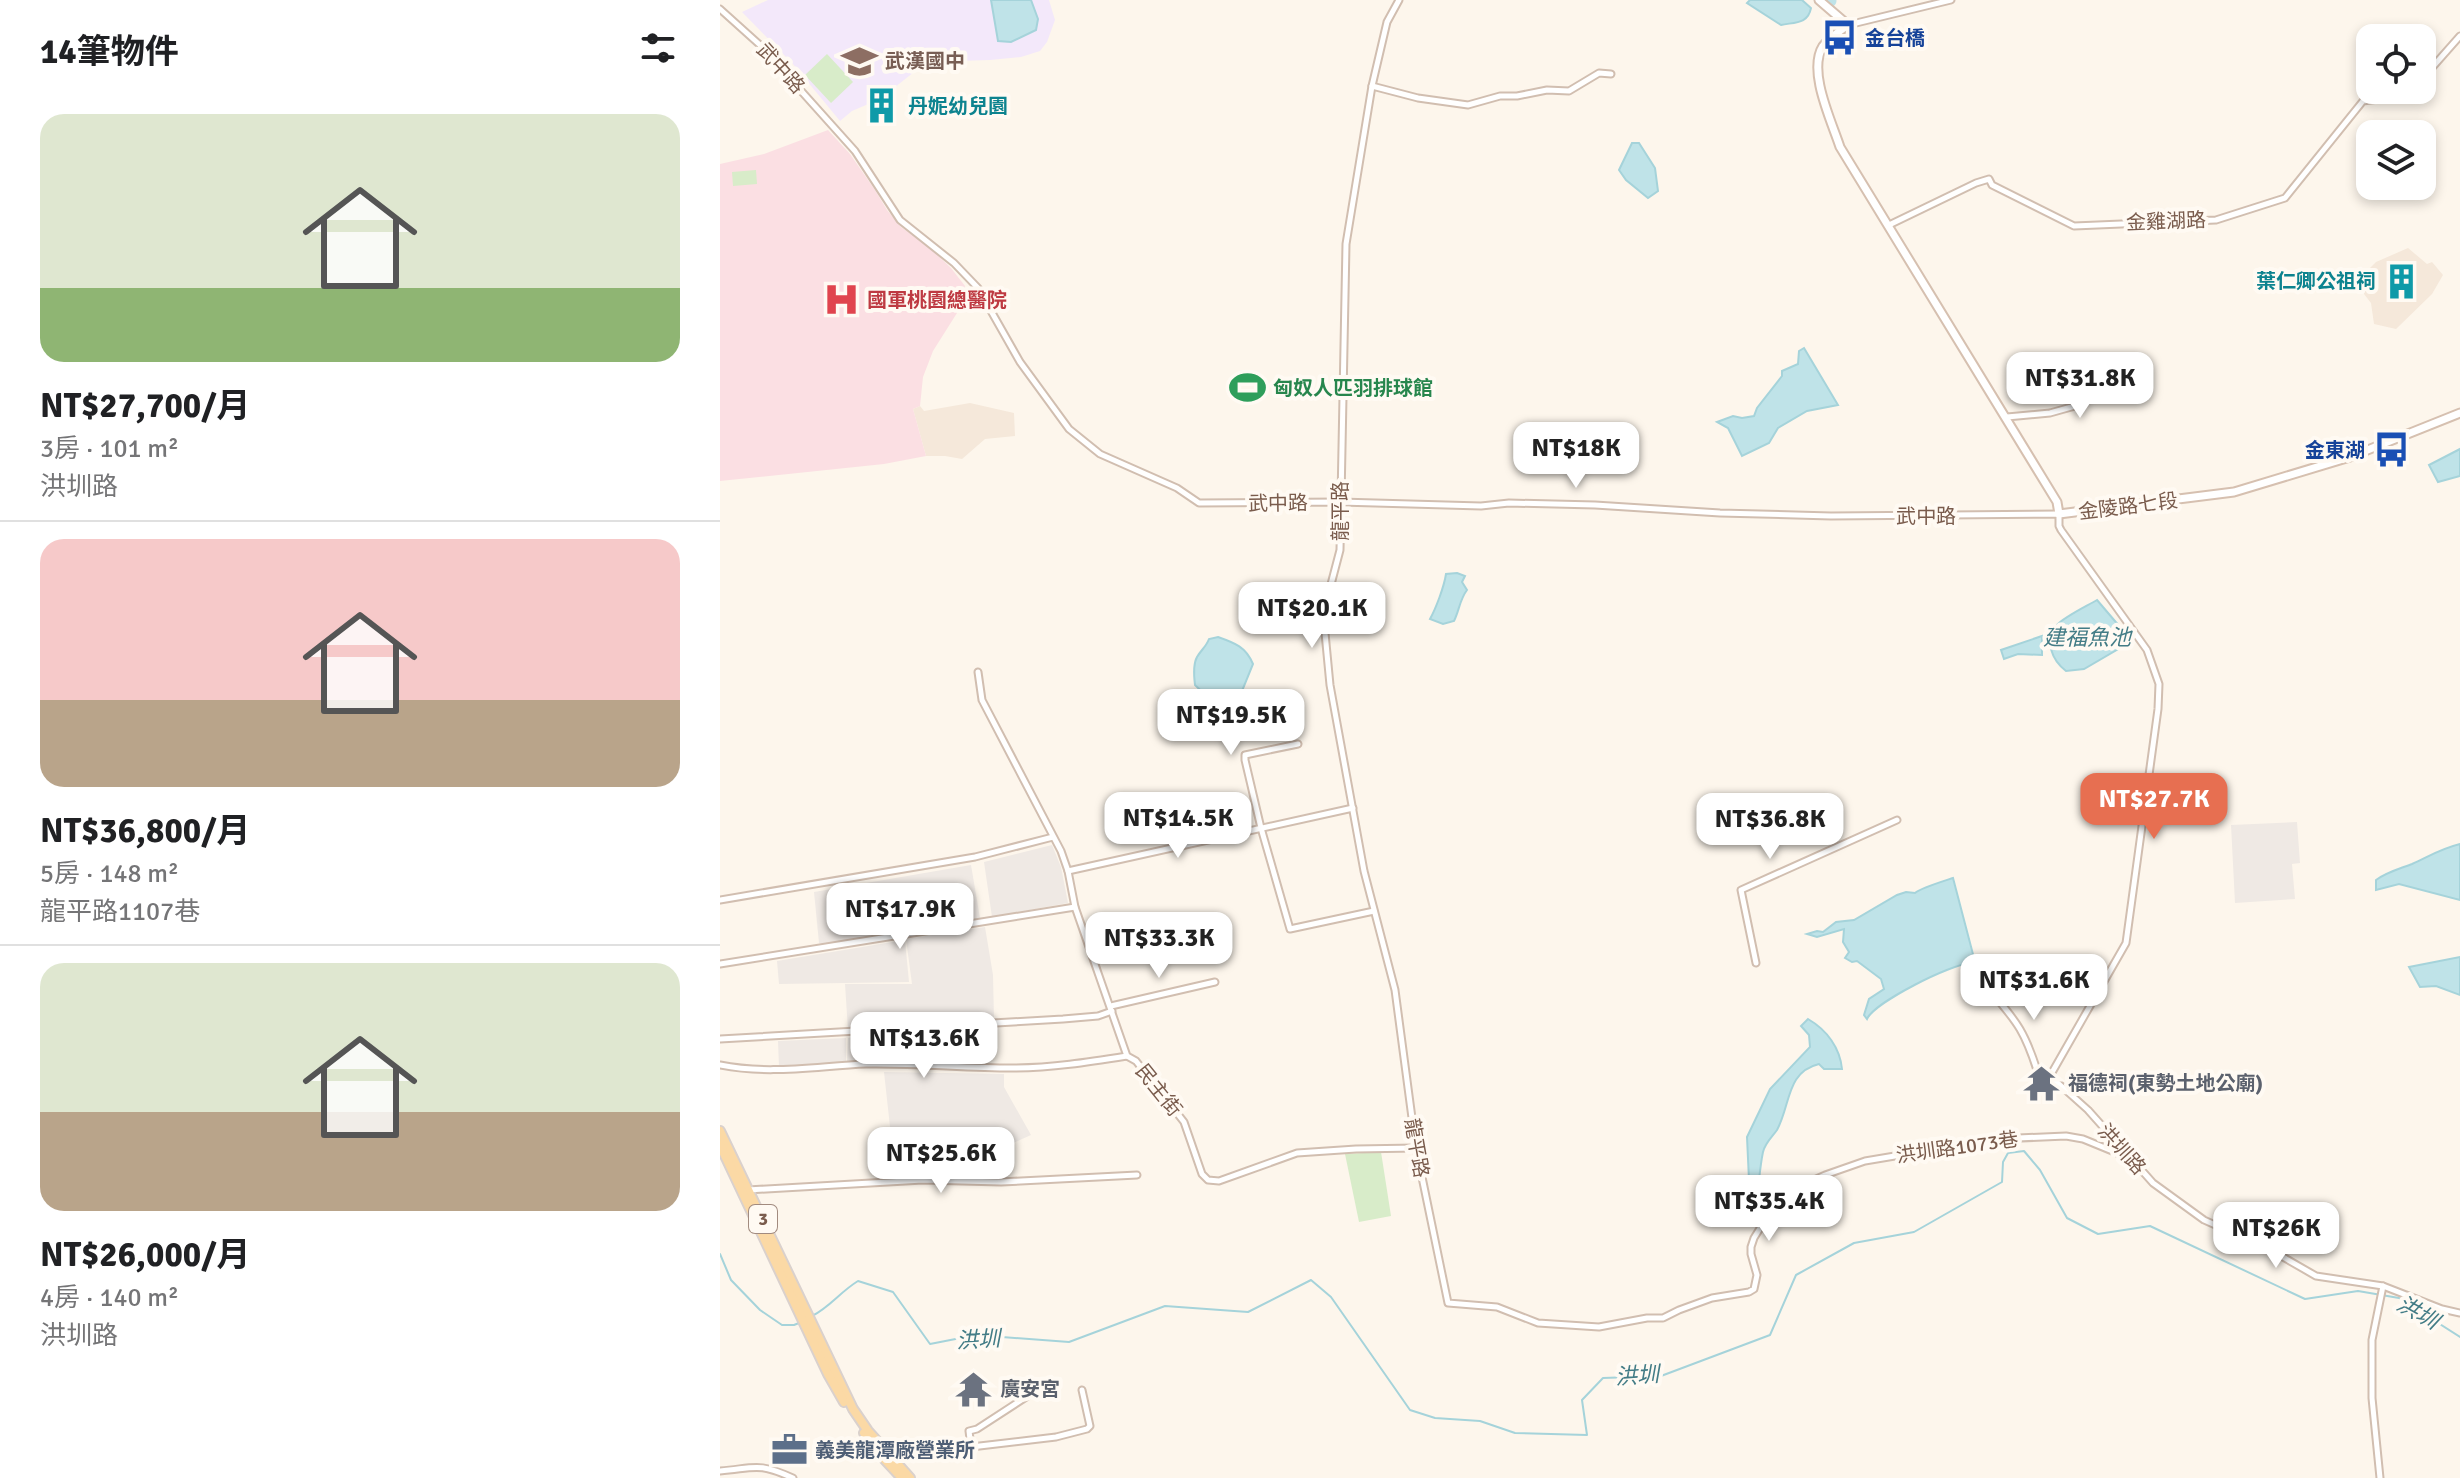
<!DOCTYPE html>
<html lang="zh-TW">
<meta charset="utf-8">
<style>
body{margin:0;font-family:Signika,"Noto Sans TC",sans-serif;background:#f6f6f6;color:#202124;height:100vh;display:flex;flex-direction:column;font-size:30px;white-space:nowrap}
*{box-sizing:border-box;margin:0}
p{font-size:26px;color:#757577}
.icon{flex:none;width:44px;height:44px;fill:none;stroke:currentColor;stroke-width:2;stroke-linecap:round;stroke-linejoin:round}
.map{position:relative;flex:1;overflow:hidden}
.side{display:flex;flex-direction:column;background:#fff;width:720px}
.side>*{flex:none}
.controls{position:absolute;left:1636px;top:24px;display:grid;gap:16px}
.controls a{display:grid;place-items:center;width:80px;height:80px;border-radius:16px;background:#fff;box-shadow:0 4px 12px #0003;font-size:40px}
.price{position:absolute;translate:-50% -68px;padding:0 18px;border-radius:16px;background:#fff;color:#222;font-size:26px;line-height:52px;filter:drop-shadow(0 2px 4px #0008)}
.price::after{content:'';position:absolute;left:50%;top:48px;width:24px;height:18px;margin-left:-12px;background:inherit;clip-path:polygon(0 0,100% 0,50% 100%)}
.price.current{background:#e76f51;color:#fff}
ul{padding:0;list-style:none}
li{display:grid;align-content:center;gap:16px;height:424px;padding:0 40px}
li+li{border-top:2px solid #e0e0e0}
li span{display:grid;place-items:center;height:248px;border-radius:24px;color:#555}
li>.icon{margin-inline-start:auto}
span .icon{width:144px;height:144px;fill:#fffc;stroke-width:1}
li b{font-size:34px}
h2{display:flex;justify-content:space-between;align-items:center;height:96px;padding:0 40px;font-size:34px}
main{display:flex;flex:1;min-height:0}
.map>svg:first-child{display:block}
.residential{fill:#f5e8da}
.industrial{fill:#efe9e4}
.education{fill:#f3e8fa}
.medical{fill:#fbdfe3}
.green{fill:#d8ecc9}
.water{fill:#bfe3e8;stroke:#a5d3da;stroke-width:2}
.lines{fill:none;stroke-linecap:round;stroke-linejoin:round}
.stream{stroke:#a5d3da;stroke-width:2}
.river{stroke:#bfe3e8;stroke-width:11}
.street-casing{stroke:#d1beb0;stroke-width:9}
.secondary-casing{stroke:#d6c0b0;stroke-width:11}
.primary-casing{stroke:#dad1cd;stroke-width:12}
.street{stroke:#fff;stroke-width:5}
.secondary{stroke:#fff;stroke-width:7}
.primary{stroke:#fbd9a5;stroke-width:8}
.labels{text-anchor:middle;stroke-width:8;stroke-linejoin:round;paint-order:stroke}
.shield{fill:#fffaf3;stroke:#a28b7f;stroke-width:2}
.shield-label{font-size:18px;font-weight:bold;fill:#7a5c4d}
.transit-label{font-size:20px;font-weight:bold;fill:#164399;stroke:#fffaf3;text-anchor:start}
.education-label{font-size:20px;font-weight:bold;fill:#785e54;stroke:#fffaf3;text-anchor:start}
.street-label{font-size:20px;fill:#7a5c4d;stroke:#fffaf3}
.culture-label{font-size:20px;font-weight:bold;fill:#0d838f;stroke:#fffaf3;text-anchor:start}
.health-label{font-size:20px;font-weight:bold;fill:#be3a42;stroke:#fffaf3;text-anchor:start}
.leisure-label{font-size:20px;font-weight:bold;fill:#27864d;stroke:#fffaf3;text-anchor:start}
.worship-label{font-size:20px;font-weight:bold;fill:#5b616d;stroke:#fffaf3;text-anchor:start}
.service-label{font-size:20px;font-weight:bold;fill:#4e5e75;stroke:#fffaf3;text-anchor:start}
.water-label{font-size:22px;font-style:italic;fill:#437c86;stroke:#fffaf3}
</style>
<main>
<section class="side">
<h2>14筆物件<svg class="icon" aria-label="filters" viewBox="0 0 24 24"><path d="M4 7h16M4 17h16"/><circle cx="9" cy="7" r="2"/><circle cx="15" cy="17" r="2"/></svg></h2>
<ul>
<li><span style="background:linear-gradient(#dfe7d0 70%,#8fb573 0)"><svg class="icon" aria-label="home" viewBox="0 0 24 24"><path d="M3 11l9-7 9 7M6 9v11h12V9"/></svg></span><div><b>NT$27,700/月</b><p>3房 · 101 m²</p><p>洪圳路</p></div></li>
<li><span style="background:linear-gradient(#f6c9c9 65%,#b9a48a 0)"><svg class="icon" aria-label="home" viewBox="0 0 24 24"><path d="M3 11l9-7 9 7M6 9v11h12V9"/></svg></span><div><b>NT$36,800/月</b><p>5房 · 148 m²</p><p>龍平路1107巷</p></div></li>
<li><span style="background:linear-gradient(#dfe7d0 60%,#b9a48a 0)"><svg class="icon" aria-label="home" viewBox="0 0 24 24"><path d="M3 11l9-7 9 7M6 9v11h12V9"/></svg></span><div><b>NT$26,000/月</b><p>4房 · 140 m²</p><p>洪圳路</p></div></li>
</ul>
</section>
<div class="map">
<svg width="1740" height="1478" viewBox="0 0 1740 1478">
<rect width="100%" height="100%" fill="#fdf6ec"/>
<g class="residential">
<polygon points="1688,248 1707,264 1712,262 1723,275 1712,294 1676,329 1654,324 1651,303 1644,294 1645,273 1656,262"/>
<polygon points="250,403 294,413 295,436 265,439 242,459 225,456 206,456 193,409 200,406 204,411"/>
</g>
<g class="industrial">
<polygon points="1577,822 1580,863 1572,864 1575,899 1515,903 1511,825"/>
<polygon points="332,845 341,867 348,903 272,917 264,862"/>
<polygon points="251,865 260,918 105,945 99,943 94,892"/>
<polygon points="265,927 273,975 274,1020 128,1030 125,984 192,984 186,939"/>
<polygon points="185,940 189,982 59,984 57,961"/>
<polygon points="215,1033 218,1061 127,1061 128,1038"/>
<polygon points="126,1038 126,1063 59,1067 58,1041"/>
<polygon points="164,1072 284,1074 284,1087 311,1135 291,1144 265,1128 241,1138 245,1170 213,1172 208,1141 172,1145"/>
</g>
<polygon class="education" points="48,0 329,0 335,20 327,42 320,51 301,57 270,60 237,61 213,57 160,99 132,111 120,121 73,64 22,12"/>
<polygon class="medical" points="108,130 130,154 155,190 167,210 181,227 208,246 231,268 245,286 237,313 213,351 203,377 200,406 193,409 206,456 164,464 0,481 0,164 44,154"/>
<g class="green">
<polygon points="107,54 133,82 111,103 85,75"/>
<polygon points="36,170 37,184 13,186 12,172"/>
<polygon points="661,1152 671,1216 639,1222 625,1154"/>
</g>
<g class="water">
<polygon points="271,0 311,0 318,19 316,30 291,42 278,41"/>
<path d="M1030 0H1082L1091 8C1088 24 1075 22 1061 25L1027 3Z"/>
<polygon points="912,143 919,143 935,168 938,191 928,198 906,180 899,170"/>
<polygon points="1084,348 1118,405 1087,411 1058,428 1049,443 1022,456 1008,428 997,422 1013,416 1022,418 1034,416 1037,408 1062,376 1062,371 1078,364 1079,351"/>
<polygon points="1740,449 1740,476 1718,482 1709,465"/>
<path d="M737 573 745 576 742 582 747 590C740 599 739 611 734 621L723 624 710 619C716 608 724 587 726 574Z"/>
<path d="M1377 600 1412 641 1364 669 1346 671C1332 660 1324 642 1337 625 1344 617 1367 606 1377 600Z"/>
<polygon points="1322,636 1322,655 1298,654 1284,659 1281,650"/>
<path d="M498 637C515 643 526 647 533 664L522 691 498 707 475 685C474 677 473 664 477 657 481 650 486 647 489 639Z"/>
<path d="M1740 844V900L1679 884 1656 890V880C1667 872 1679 869 1692 864 1710 856 1720 849 1740 844Z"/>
<path d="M1233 878 1254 958 1251 963C1231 964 1155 1002 1147 1019L1144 1015 1149 999 1164 989 1161 979 1137 961 1132 962 1125 958 1129 952 1123 942 1124 929 1097 937 1087 934 1097 931 1103 932 1116 922 1134 920 1177 895 1186 892 1195 893C1201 888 1224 881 1233 878Z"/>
<polygon points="1740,957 1740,995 1716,986 1700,987 1689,967"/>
<path d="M1088 1019C1107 1030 1120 1048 1122 1069H1104L1099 1064C1066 1072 1071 1104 1057 1130 1052 1137 1045 1143 1043 1152 1040 1166 1039 1182 1037 1197L1029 1193 1022 1195 1029 1180 1027 1137 1050 1089 1090 1047 1089 1035 1081 1026Z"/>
</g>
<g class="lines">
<g class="stream">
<polyline points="0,1254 11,1280 40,1310 62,1325 74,1325 79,1323"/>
<path d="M92 1316C110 1307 120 1292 138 1281L173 1292 210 1344 256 1335 349 1342 445 1306 528 1312 591 1280 611 1297 690 1410 715 1418 760 1421 795 1433 867 1435 862 1400 883 1378 941 1376 1050 1335 1076 1275 1134 1243 1194 1232 1282 1182 1283 1162 1288 1153 1304 1151 1320 1170 1347 1218 1378 1234 1430 1226 1585 1299 1638 1291 1679 1298 1740 1337"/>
</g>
<polyline class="river" points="1110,0 1111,1"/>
<defs>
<g id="street">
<polyline points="679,0 667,22 652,86 626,244 620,550 604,611 605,633 610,685 644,871 675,990 696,1148 728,1303 777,1307 818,1323 879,1327 927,1318 943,1318 959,1310 992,1298 1029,1292 1034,1289 1037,1275 1031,1254 1031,1247 1034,1238 1042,1225 1048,1205 1058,1196 1105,1175 1145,1161 1276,1139 1346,1136 1363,1139 1407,1157"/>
<polyline points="0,9 40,45 135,151 180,220 234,263 258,288 300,362 349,429 380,454 457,488 479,503 620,502 761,506 789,503 875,505 1000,513 1111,516 1339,514 1339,526 1341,530 1427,650 1439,684 1438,709 1406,943 1330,1076 1368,1110 1433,1183 1484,1220 1549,1249 1596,1276 1663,1286 1722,1309 1740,1313"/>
<polyline points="1128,25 1231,0"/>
<polyline points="1702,79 1740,36"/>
<polyline points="652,86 698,98 748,105 780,96 797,96 827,90 849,91 879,73 891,74"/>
<polyline points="1169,225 1256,183 1269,179 1272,185 1354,226 1496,220 1565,198 1643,101 1689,95 1693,90"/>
<polyline points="1287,417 1330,413 1355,406 1360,395 1359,389 1340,376"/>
<polyline points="258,672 262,700 341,851 348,871 355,907 407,1056 416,1061 464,1122 482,1174 488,1180 499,1181 577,1153 636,1149 696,1148"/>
<polyline points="578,744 525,755 525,760 541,828 570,929 654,911"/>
<polyline points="348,871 633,808"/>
<polyline points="0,900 255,857 333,837"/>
<polyline points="1036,963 1021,890 1177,820"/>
<polyline points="0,964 355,907"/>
<path d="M1273 994C1298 1023 1305 1033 1317 1070L1330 1076"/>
<polyline points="391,1006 495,982"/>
<polyline points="0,1039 343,1019 378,1016 392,1011"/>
<path d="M0 1065C49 1075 97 1066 146 1064 195 1063 244 1068 292 1068 331 1068 369 1062 407 1056"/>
<polyline points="28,1190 203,1180 281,1182 417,1175"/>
<polyline points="323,1386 257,1429 249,1431 251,1447 336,1437 367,1429 370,1426 362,1390"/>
<path d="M0 1471C36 1468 37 1462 73 1478"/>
<polyline points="1660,1478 1652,1398 1652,1340 1663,1286"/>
</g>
<path id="secondary" d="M1099 0 1128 25C1120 31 1109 38 1103 46 1087 71 1112 122 1120 147L1337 502 1339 514 1514 492 1630 457 1740 413"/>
<g id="primary">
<polyline points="0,1131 133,1409 148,1431 190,1478"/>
<polyline points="0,1145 108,1374 124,1402"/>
<polyline points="144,1433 152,1446 182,1478"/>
</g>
</defs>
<use href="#street" class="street-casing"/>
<use href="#secondary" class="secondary-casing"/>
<use href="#primary" class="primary-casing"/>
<use href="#street" class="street"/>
<use href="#secondary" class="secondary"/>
<use href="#primary" class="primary"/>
</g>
<defs>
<symbol id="bus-bare" viewBox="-9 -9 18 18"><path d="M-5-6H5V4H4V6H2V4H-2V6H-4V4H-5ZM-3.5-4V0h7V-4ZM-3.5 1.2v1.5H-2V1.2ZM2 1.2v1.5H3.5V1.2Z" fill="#1a4fb4" stroke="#fffaf3" stroke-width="2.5" paint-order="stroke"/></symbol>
<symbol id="school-bare" viewBox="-9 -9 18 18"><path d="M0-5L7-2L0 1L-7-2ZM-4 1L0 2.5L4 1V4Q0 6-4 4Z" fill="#8d6e63" stroke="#fffaf3" stroke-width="2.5" paint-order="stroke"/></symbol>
<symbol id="building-bare" viewBox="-9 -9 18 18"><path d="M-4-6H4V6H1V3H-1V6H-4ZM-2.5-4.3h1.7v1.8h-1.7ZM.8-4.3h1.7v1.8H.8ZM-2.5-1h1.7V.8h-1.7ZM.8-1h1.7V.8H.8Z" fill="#0f9aa8" stroke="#fffaf3" stroke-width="2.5" paint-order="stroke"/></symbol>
<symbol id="hospital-bare" viewBox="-9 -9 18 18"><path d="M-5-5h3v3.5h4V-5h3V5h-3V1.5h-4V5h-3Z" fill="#e0444e" stroke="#fffaf3" stroke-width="2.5" paint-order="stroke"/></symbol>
<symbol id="stadium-bare" viewBox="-9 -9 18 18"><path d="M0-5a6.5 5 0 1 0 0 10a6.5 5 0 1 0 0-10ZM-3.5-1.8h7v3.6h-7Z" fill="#2e9e5b" stroke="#fffaf3" stroke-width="2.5" paint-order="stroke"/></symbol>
<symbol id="temple-bare" viewBox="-9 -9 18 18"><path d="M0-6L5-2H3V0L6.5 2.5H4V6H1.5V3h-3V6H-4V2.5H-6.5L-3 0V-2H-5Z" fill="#6b7280" stroke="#fffaf3" stroke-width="2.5" paint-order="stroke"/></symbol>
<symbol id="office-bare" viewBox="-9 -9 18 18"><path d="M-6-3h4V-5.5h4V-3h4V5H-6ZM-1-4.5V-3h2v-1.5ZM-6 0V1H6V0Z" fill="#5c6f8a" stroke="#fffaf3" stroke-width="2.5" paint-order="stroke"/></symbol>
</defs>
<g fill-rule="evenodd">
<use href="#bus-bare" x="1094" y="12" width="51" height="51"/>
<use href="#school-bare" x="114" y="36" width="51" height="51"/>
<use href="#building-bare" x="136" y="80" width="51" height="51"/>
<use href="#building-bare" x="1656" y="256" width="51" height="51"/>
<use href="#hospital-bare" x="96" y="274" width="51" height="51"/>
<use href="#stadium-bare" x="502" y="362" width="51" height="51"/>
<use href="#bus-bare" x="1646" y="424" width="51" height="51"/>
<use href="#temple-bare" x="1296" y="1058" width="51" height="51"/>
<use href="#temple-bare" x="228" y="1364" width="51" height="51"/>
<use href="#office-bare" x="44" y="1424" width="51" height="51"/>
</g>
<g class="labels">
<rect class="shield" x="29" y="1205" width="28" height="28" rx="6"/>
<g class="shield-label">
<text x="43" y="1225">3</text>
</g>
<g class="transit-label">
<text x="1145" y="45">金台橋</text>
<text x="1645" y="457" text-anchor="end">金東湖</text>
</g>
<g class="education-label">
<text x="165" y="68">武漢國中</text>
</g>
<g class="street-label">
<text transform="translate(61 68) rotate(48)" y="7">武中路</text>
<text transform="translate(1446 221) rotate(-2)" y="7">金雞湖路</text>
<text transform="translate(558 503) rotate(-1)" y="7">武中路</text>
<text transform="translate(1408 506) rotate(-7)" y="7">金陵路七段</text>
<text transform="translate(620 511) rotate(-90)" y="7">龍平路</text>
<text x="1206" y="523">武中路</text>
<text transform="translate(439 1090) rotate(51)" y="7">民主街</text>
<text transform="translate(1237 1147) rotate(-8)" y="7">洪圳路1073巷</text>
<text transform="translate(697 1148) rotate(80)" y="7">龍平路</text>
<text transform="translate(1402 1149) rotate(48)" y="7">洪圳路</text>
</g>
<g class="culture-label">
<text x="188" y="113">丹妮幼兒園</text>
<text x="1656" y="288" text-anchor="end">葉仁卿公祖祠</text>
</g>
<g class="health-label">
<text x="147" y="307">國軍桃園總醫院</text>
</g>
<g class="leisure-label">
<text x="553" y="395">匈奴人匹羽排球館</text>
</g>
<g class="worship-label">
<text x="1348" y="1090">福德祠(東勢土地公廟)</text>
<text x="280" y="1396">廣安宮</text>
</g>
<g class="service-label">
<text x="95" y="1457">義美龍潭廠營業所</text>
</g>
<g class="water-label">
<text x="1367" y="645">建福魚池</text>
<text transform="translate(1698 1312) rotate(29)" y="8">洪圳</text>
<text transform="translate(258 1339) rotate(-3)" y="8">洪圳</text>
<text transform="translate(917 1375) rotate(-4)" y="8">洪圳</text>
</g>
</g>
</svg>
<div class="controls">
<a><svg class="icon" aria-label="locate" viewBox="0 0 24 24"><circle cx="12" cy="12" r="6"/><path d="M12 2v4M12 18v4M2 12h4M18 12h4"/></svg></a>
<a><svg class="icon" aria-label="layers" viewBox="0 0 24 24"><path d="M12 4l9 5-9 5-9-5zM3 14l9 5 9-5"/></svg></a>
</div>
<b class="price" style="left:1360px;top:420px">NT$31.8K</b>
<b class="price" style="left:856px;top:490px">NT$18K</b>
<b class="price" style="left:592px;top:650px">NT$20.1K</b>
<b class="price" style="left:511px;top:757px">NT$19.5K</b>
<b class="price current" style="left:1434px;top:841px">NT$27.7K</b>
<b class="price" style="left:458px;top:860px">NT$14.5K</b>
<b class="price" style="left:1050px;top:861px">NT$36.8K</b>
<b class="price" style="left:180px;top:951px">NT$17.9K</b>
<b class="price" style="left:439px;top:980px">NT$33.3K</b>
<b class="price" style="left:1314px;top:1022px">NT$31.6K</b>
<b class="price" style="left:204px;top:1080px">NT$13.6K</b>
<b class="price" style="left:221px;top:1195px">NT$25.6K</b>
<b class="price" style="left:1049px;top:1243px">NT$35.4K</b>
<b class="price" style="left:1556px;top:1270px">NT$26K</b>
</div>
</main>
